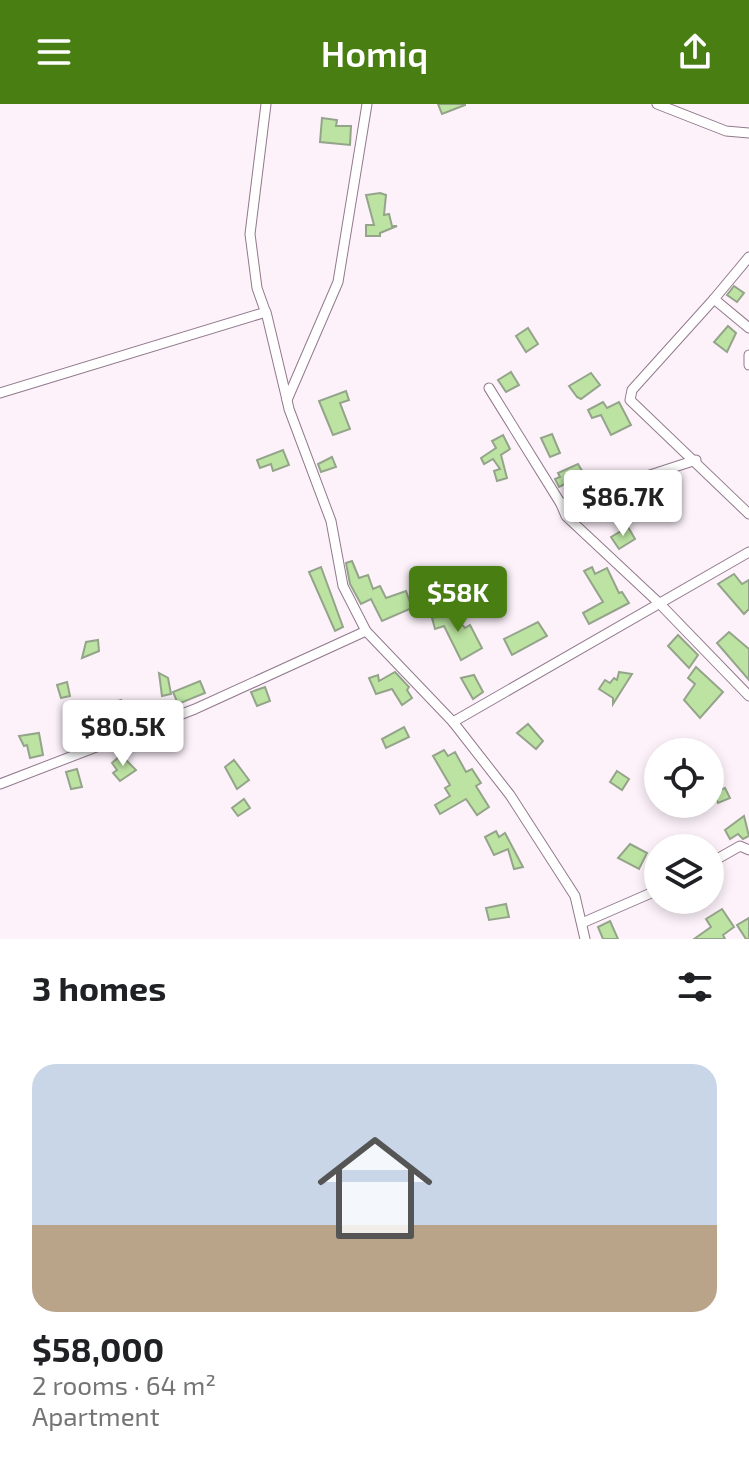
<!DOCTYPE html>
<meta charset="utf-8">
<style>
body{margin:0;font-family:"Exo 2",sans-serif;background:#f6f6f6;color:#202124;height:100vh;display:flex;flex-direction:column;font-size:30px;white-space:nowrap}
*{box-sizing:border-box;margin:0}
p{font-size:26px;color:#757577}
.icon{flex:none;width:44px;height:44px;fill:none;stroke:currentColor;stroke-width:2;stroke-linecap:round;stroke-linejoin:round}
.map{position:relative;height:835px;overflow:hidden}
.side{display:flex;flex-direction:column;background:#fff;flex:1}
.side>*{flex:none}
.tools{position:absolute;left:644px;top:634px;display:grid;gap:16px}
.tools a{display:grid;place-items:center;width:80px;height:80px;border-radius:50%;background:#fff;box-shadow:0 4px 12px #0003;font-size:40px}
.price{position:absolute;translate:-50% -68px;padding:0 18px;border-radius:8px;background:#fff;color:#222;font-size:26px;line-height:52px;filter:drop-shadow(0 2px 4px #0008)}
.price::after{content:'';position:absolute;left:50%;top:48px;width:24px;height:18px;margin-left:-12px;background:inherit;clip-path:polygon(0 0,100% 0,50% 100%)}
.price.selected{background:#497e12;color:#fff}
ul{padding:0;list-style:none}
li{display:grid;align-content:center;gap:16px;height:424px;padding:0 32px}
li+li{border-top:2px solid #e0e0e0}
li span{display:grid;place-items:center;height:248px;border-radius:24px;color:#555}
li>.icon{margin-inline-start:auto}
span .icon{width:144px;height:144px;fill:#fffc;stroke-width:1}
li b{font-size:34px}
h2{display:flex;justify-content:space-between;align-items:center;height:96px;padding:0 32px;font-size:34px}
header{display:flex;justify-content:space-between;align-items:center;height:104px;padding:0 32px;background:#497e12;color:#fff;font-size:36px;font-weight:600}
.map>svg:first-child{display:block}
.building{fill:#bce3a2;stroke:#94a48a;stroke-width:2}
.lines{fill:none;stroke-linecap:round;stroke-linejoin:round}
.minor-casing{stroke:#92798d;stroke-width:11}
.minor{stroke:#fff;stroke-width:9}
</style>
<header><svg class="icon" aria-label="menu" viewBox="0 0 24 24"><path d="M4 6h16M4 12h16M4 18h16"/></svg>Homiq<svg class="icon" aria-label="share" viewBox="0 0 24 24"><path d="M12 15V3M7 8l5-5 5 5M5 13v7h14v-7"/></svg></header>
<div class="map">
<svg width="749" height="835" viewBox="0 0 749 835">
<rect width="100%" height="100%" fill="#fdf2fa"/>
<g class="building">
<polygon points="438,0 465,0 465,1 442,10"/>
<polygon points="322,14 337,16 336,22 351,22 350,41 320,38"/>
<polygon points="380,89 386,91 384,111 389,110 392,122 397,122 380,129 380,132 366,132 366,121 374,121 366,91"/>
<polygon points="734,182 744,189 737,198 727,191"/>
<polygon points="728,222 736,229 727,248 714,238"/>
<polygon points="528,224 538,240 526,248 516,232"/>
<polygon points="511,268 519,281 506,288 498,276"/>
<polygon points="591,269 600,281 581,295 577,293 569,282"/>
<polygon points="346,287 349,296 340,299 350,325 333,331 319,297"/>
<polygon points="603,298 607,304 619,298 631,321 611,331 601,311 592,314 588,306"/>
<polygon points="552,330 560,349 550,353 541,334"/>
<polygon points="503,331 510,345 501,351 507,374 497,377 494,367 500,365 493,355 484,360 481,354 496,344 492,337"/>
<polygon points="283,346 289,361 273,367 271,360 260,364 257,356"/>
<polygon points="332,353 336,363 321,368 318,360"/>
<polygon points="578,360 591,382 569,390 565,380 559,383 555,375 560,373 558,369"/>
<polygon points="634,385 644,405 627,413 618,392"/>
<polygon points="597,396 599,409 590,414 588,409 579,414 571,405"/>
<polygon points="628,423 635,435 619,445 611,433"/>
<polygon points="352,457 359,474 368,471 373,485 380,482 386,494 406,487 412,504 382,517 371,495 361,500 350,480 346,459"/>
<polygon points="321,463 343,523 335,527 309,468"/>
<polygon points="592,463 595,470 607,464 619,489 622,488 629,499 589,520 583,509 603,498 584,467"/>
<polygon points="734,470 742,480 749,476 749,505 744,510 718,480"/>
<polygon points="457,506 461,519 465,524 470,521 482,544 461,556 444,522 435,525 432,514"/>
<polygon points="538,518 547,532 512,551 504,535"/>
<polygon points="729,528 749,545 749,576 717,539"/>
<polygon points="678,531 698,551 689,564 668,542"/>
<polygon points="98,536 99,547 82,554 86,538"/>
<polygon points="696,563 723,588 700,614 684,596 695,580 688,574"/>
<polygon points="395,568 409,583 407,586 412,594 402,601 392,585 376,590 369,574 378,571 379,577"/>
<polygon points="619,568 632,570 613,600 613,594 599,585 605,576 610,579 614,574 617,576"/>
<polygon points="159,569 168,574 171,590 162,592"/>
<polygon points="474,571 483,588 473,595 461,574"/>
<polygon points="200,577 205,589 178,600 173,588"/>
<polygon points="67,578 70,592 61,594 57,581"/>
<polygon points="265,583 270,597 257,602 251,588"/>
<polygon points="121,596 125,618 115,620 111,599"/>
<polygon points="528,620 543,637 536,645 517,629"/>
<polygon points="404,623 409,633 386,644 382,635"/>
<polygon points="39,629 43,651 30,654 27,641 24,642 19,632"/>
<polygon points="689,636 693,642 698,638 706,648 682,648 678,643"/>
<polygon points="444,646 448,652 455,648 466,668 472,665 481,679 476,682 489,703 477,711 466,695 440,710 435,701 450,692 445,684 450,681 433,652"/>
<polygon points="121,651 136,666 120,677 113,669 117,666 112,659"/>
<polygon points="234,656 249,676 237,685 225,663"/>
<polygon points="77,665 82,683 71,685 66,668"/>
<polygon points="617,667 629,675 622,686 610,678"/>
<polygon points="725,684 730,694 718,699 714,688"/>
<polygon points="244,695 250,704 238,712 232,704"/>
<polygon points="744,712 749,732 743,735 738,730 730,735 725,726"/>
<polygon points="496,727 499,733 505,729 523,763 514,765 508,745 494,751 485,733"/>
<polygon points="630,740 647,749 639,765 618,754"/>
<polygon points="506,800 509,813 489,816 486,804"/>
<polygon points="722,805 734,823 723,831 725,835 694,835 711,823 706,815"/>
<polygon points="749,814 749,835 746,835 737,821"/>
<polygon points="610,817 618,835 603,835 598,823"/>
</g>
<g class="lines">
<defs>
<g id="minor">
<polyline points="266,0 250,130 257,184 267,212 287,296"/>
<polyline points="367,0 338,178 287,296 289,305 331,417 343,482 366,527 453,618 510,691 575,792 585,835"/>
<polyline points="657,0 726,27 749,29"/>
<polyline points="749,153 714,195 749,224"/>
<polyline points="714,195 632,286 630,296 749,410"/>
<polyline points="749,251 749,261"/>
<polyline points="489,284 561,400"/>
<polyline points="0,289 266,208"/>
<polyline points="696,356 561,400 566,412 659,499 749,592"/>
<polyline points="453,618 749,448"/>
<polyline points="0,680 195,605 366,527"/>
<polyline points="710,759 740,742 749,746"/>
<polyline points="582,819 658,786"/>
</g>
</defs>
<use href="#minor" class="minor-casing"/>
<use href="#minor" class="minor"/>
</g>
</svg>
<div class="tools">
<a><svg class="icon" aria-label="locate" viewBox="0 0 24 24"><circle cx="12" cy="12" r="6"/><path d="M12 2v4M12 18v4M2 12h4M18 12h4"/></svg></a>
<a><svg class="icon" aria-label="layers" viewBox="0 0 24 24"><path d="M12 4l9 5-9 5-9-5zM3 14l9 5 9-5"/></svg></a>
</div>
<b class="price" style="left:623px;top:434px">$86.7K</b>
<b class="price selected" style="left:458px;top:530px">$58K</b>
<b class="price" style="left:123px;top:664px">$80.5K</b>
</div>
<section class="side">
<h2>3 homes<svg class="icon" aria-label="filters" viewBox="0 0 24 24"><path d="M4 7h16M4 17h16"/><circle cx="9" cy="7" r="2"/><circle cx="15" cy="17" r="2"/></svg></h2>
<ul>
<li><span style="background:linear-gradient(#c9d6e8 65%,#b9a48a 0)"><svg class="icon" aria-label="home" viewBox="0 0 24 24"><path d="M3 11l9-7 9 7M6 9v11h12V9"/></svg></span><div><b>$58,000</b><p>2 rooms · 64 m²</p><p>Apartment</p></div></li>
</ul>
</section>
